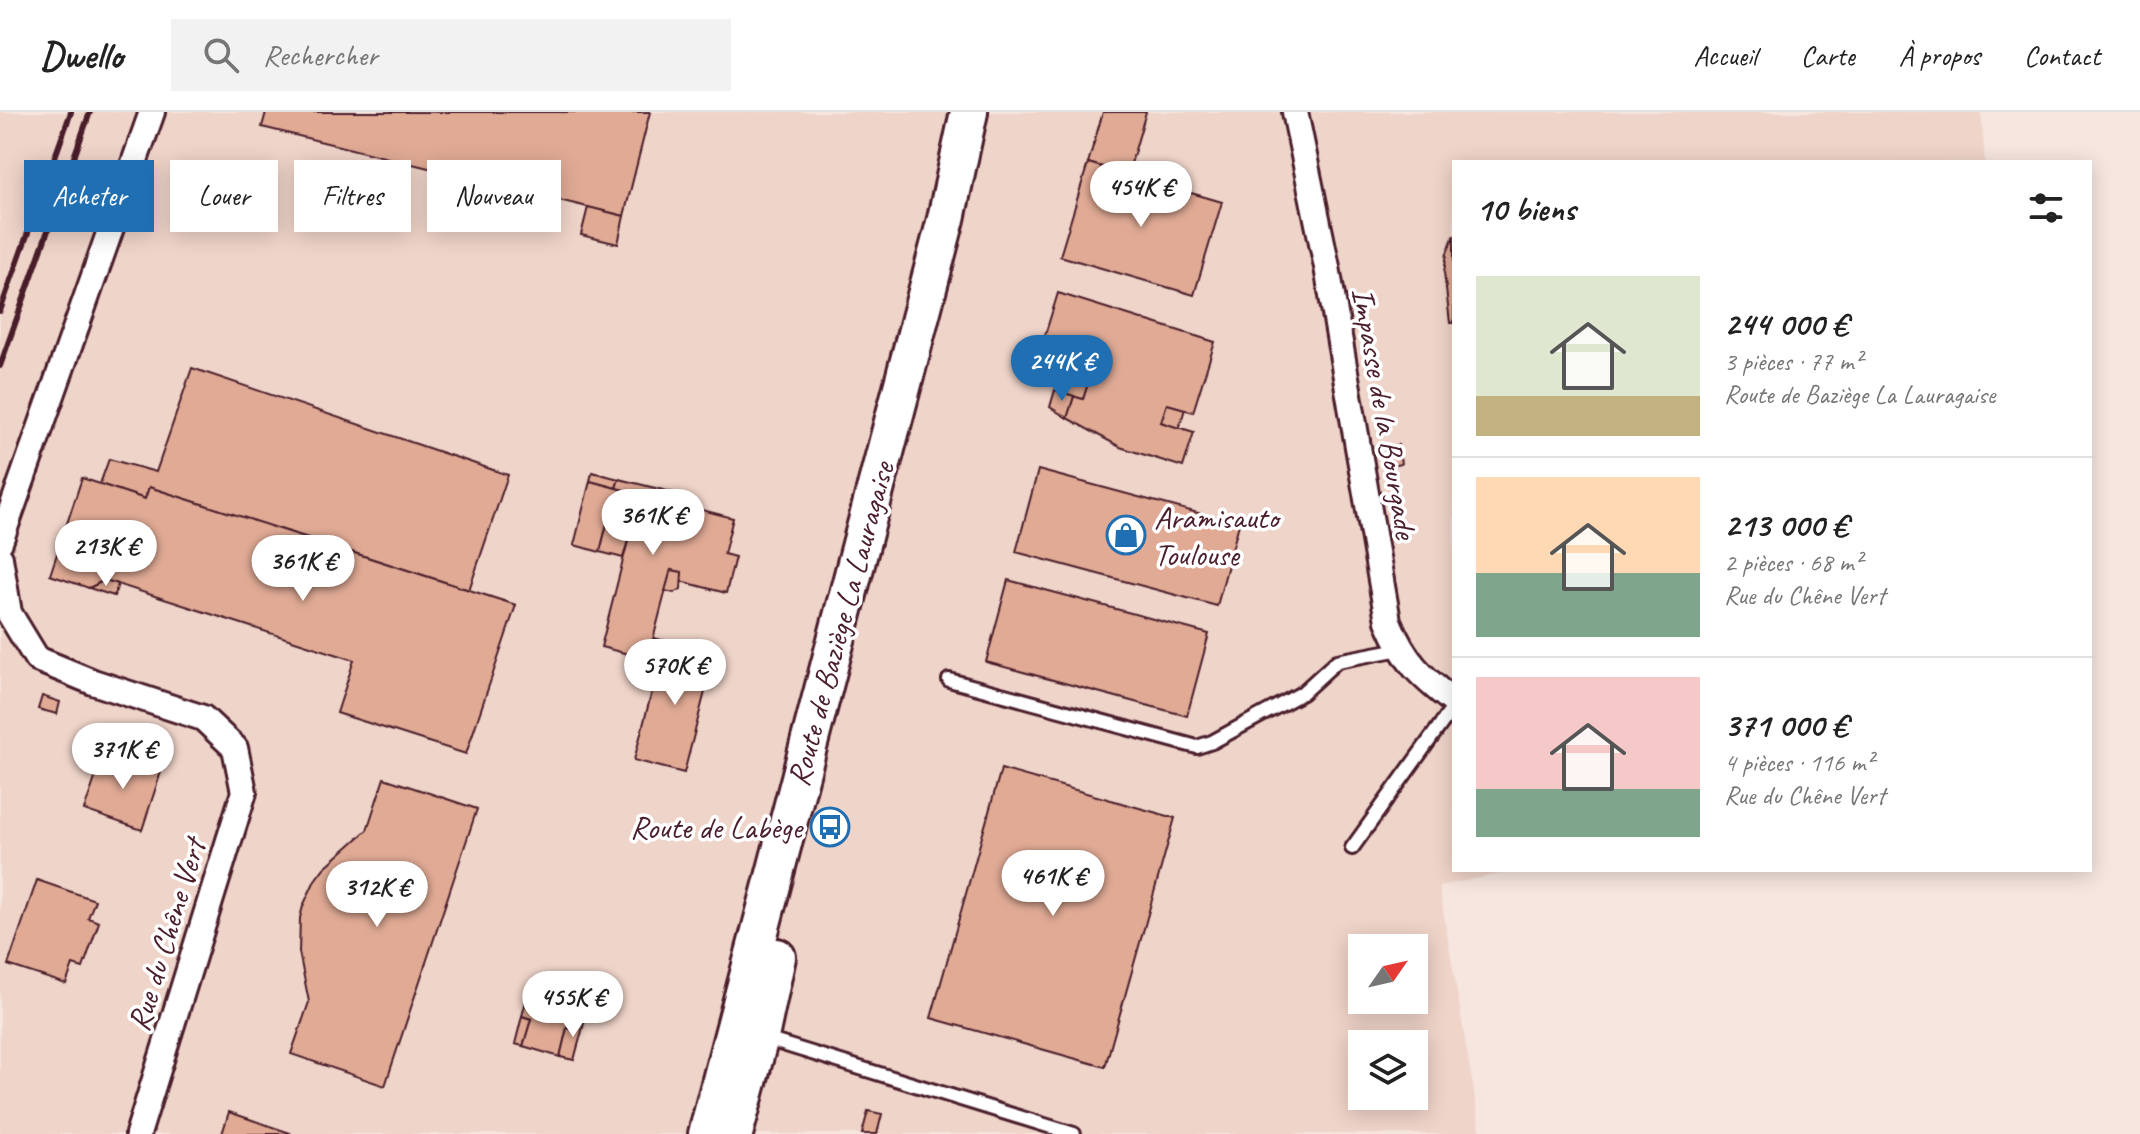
<!DOCTYPE html>
<html lang="fr">
<meta charset="utf-8">
<style>
body{margin:0;font-family:Caveat,sans-serif;background:#f2f2f2;color:#222;height:100vh;display:flex;flex-direction:column;font-size:30px;white-space:nowrap}
*{box-sizing:border-box;margin:0}
p{font-size:26px;color:#767676}
.icon{flex:none;width:44px;height:44px;fill:none;stroke:currentColor;stroke-width:2;stroke-linecap:round;stroke-linejoin:round}
.map{position:relative;flex:1;overflow:hidden}
.drawer{position:absolute;left:1452px;top:48px;width:640px;height:712px;display:flex;flex-direction:column;background:#fff;border-radius:0px;box-shadow:0 4px 20px #0003}
.drawer>*{flex:none}
.banner{position:absolute;left:24px;top:48px;width:760px;height:72px;display:flex;gap:16px}
.needle{width:52px;rotate:56deg}
.tools{position:absolute;left:1348px;top:822px;display:grid;gap:16px}
.tools a{display:grid;place-items:center;width:80px;height:80px;border-radius:0px;background:#fff;box-shadow:0 4px 20px #0003;font-size:40px}
.price{position:absolute;translate:-50% -68px;padding:0 18px;border-radius:28px;background:#fff;color:#222;font-size:26px;line-height:52px;filter:drop-shadow(0 2px 4px #0008)}
.price::after{content:'';position:absolute;left:50%;top:48px;width:24px;height:18px;margin-left:-12px;background:inherit;clip-path:polygon(0 0,100% 0,50% 100%)}
.price.on{background:#1f6fb2;color:#fff}
ul{padding:0;list-style:none}
li{display:flex;align-items:center;gap:24px;height:200px;padding:0 24px}
li+li{border-top:2px solid #e0e0e0}
li span{display:grid;place-items:center;flex:none;width:224px;height:160px;border-radius:0px;color:#555}
li>.icon{margin-inline-start:auto}
span .icon{width:96px;height:96px;fill:#fffc;stroke-width:1}
li b{font-size:34px}
h2{display:flex;justify-content:space-between;align-items:center;height:96px;padding:0 24px;font-size:34px}
.chip{padding:0 28px;border-radius:0px;background:#fff;box-shadow:0 4px 20px #0003;font-size:28px;line-height:72px}
.chip.on{background:#1f6fb2;color:#fff}
header{display:flex;align-items:center;gap:48px;box-sizing:border-box;height:112px;padding:0 40px;background:#fff;border-bottom:2px solid #e0e0e0}
header strong{font-size:38px}
nav{display:flex;gap:44px;margin-inline-start:auto;font-size:28px}
.search{width:560px;height:72px;background:#f2f2f2;display:flex;align-items:center;gap:20px;box-sizing:border-box;padding:0 28px;border-radius:0px;color:#767676;font-size:30px}
.map>svg:first-child{display:block}
.built{fill:#efd4c9;fill-rule:evenodd}
.building{fill:#e0aa95;stroke:#4a1f2b;stroke-width:2}
.lines{fill:none;stroke-linecap:round;stroke-linejoin:round}
.service-casing{stroke:#4a1f2b;stroke-width:18}
.minor-casing{stroke:#4a1f2b;stroke-width:30}
.secondary-casing{stroke:#4a1f2b;stroke-width:42}
.service{stroke:#fff;stroke-width:12}
.minor{stroke:#fff;stroke-width:24}
.secondary{stroke:#fff;stroke-width:36}
.rail{stroke:#4a1f2b;stroke-width:6}
.labels{text-anchor:middle;stroke-width:7;stroke-linejoin:round;paint-order:stroke}
.street-label{font-size:32px;fill:#4a1f2b;stroke:#fff}
.poi-label{font-size:32px;fill:#4a1f2b;stroke:#fff;text-anchor:start}
</style>
<header>
<strong>Dwello</strong>
<div class="search"><svg class="icon" aria-label="search" viewBox="0 0 24 24"><circle cx="10" cy="10" r="6"/><path d="M15 15l6 6"/></svg>Rechercher</div>
<nav><a>Accueil</a><a>Carte</a><a>À propos</a><a>Contact</a></nav>
</header>
<div class="map">
<svg width="2140" height="1022" viewBox="0 0 2140 1022">
<rect width="100%" height="100%" fill="#f6e6df"/>
<filter id="ink" filterUnits="userSpaceOnUse"><feTurbulence type="fractalNoise" baseFrequency=".0125" numOctaves="2"/><feDisplacementMap in="SourceGraphic" scale="16" xChannelSelector="R" yChannelSelector="G"/><feConvolveMatrix kernelMatrix="1 2 1 2 8 2 1 2 1" color-interpolation-filters="sRGB"/></filter>
<g filter="url(#ink)">
<path class="built" d="M0 0H1981L1985 50H1454V758H1520L1439 774 1481 1022H0ZM1362 836H1414V888H1362ZM1362 932H1414V984H1362Z"/>
<g class="building">
<polygon points="266,0 650,0 624,104 262,15"/>
<polygon points="1103,0 1146,0 1128,62 1088,51"/>
<polygon points="1088,51 1222,90 1194,183 1060,144"/>
<polygon points="588,95 624,104 618,132 581,123"/>
<polygon points="1454,123 1454,211 1450,211 1444,160 1447,141"/>
<polygon points="1058,181 1215,230 1193,300 1167,292 1161,310 1194,320 1183,355 1120,335 1067,306 1074,284 1083,287 1089,268 1036,252"/>
<polygon points="192,256 508,363 469,478 149,375 145,387 100,372 109,347 156,360"/>
<polygon points="1063,260 1089,268 1083,287 1057,279"/>
<polygon points="1055,278 1074,284 1067,306 1050,295"/>
<polygon points="1167,292 1185,297 1179,316 1161,310"/>
<polygon points="1398,333 1401,352 1390,354 1386,335"/>
<polygon points="1038,358 1239,412 1217,494 1016,440"/>
<polygon points="592,360 619,367 616,376 590,369"/>
<polygon points="82,366 145,387 149,375 516,493 466,642 337,601 354,548 105,468 89,476 50,463"/>
<polygon points="619,367 667,379 664,389 616,376"/>
<polygon points="590,369 664,389 667,379 686,384 683,393 733,406 724,442 735,445 726,481 680,469 682,460 671,458 648,547 601,535 631,417 607,412 600,440 574,433"/>
<polygon points="607,412 631,417 623,446 600,440"/>
<polygon points="671,458 682,460 681,477 674,481 665,479"/>
<polygon points="105,468 118,472 114,484 89,476"/>
<polygon points="1008,468 1209,522 1187,604 986,550"/>
<polygon points="654,526 665,529 659,550 648,547"/>
<polygon points="665,529 715,541 684,661 634,648"/>
<polygon points="42,584 60,590 57,602 38,597"/>
<polygon points="104,641 161,660 142,718 84,698"/>
<polygon points="1001,657 1175,706 1105,955 931,906"/>
<polygon points="384,666 477,697 385,974 291,942 309,890 299,840 300,806 303,794 315,768 324,756 367,718"/>
<polygon points="37,768 95,788 88,806 99,810 83,856 73,853 66,872 8,853"/>
<polygon points="531,871 569,881 564,898 578,901 575,918 567,916 560,945 523,934 531,907 522,904"/>
<polygon points="578,901 586,904 574,948 560,945 567,916 575,918"/>
<polygon points="522,904 531,907 523,934 515,932"/>
<polygon points="868,999 882,1002 877,1022 862,1022"/>
<polygon points="229,1000 290,1021 289,1022 222,1022"/>
</g>
<g class="lines">
<defs>
<g id="service">
<polyline points="949,568 1197,635 1212,630 1302,581 1337,549 1400,537"/>
<polyline points="1352,736 1454,594"/>
<polyline points="763,926 1074,1022"/>
</g>
<g id="minor">
<path d="M1295 0 1327 155 1388 509C1405 550 1420 564 1454 590"/>
<polyline points="0,430 152,0"/>
<polyline points="0,446 9,501 37,547 93,570 203,606 235,636 244,680 138,1022"/>
</g>
<g id="secondary">
<polyline points="707,1022 946,107 969,0"/>
<polyline points="734,1022 760,925 777,845"/>
</g>
</defs>
<use href="#service" class="service-casing"/>
<use href="#minor" class="minor-casing"/>
<use href="#secondary" class="secondary-casing"/>
<use href="#service" class="service"/>
<use href="#minor" class="minor"/>
<use href="#secondary" class="secondary"/>
<g class="rail">
<polyline points="0,199 71,0"/>
<polyline points="0,254 90,0"/>
</g>
</g>
</g>
<defs>
<symbol id="shop-ring" viewBox="-11 -11 22 22"><circle r="9.5" fill="#fff" stroke="#1f6fb2" stroke-width="1.5"/><path d="M-5-2.5h2.3a2.7 3.5 0 0 1 5.4 0H5L5.5 6h-11ZM-1.5-2.5h3a1.5 2.3 0 0 0-3 0Z" fill="#1f6fb2"/></symbol>
<symbol id="bus-ring" viewBox="-11 -11 22 22"><circle r="9.5" fill="#fff" stroke="#1f6fb2" stroke-width="1.5"/><path d="M-5-6H5V4H4V6H2V4H-2V6H-4V4H-5ZM-3.5-4V0h7V-4ZM-3.5 1.2v1.5H-2V1.2ZM2 1.2v1.5H3.5V1.2Z" fill="#1f6fb2"/></symbol>
</defs>
<g fill-rule="evenodd">
<use href="#shop-ring" x="1104" y="401" width="44" height="44"/>
<use href="#bus-ring" x="808" y="693" width="44" height="44"/>
</g>
<g class="labels">
<g class="street-label">
<text transform="translate(1385 301) rotate(80)" y="11">Impasse de la Bourgade</text>
<text transform="translate(840 512) rotate(-75)" y="11">Route de Baziège La Lauragaise</text>
<text transform="translate(166 823) rotate(-73)" y="11">Rue du Chêne Vert</text>
</g>
<g class="poi-label">
<text x="1154" y="416">Aramisauto<tspan x="1154" dy="37">Toulouse</tspan></text>
<text x="802" y="726" text-anchor="end">Route de Labège</text>
</g>
</g>
</svg>
<div class="tools">
<a><svg class="needle" viewBox="-14 -14 28 28"><path d="M0-13l5 13h-10z" fill="#e53935"/><path d="M0 13l5-13h-10z" fill="#767676"/></svg></a>
<a><svg class="icon" aria-label="layers" viewBox="0 0 24 24"><path d="M12 4l9 5-9 5-9-5zM3 14l9 5 9-5"/></svg></a>
</div>
<b class="price" style="left:1141px;top:117px">454K €</b>
<b class="price on" style="left:1062px;top:291px">244K €</b>
<b class="price" style="left:653px;top:445px">361K €</b>
<b class="price" style="left:106px;top:476px">213K €</b>
<b class="price" style="left:303px;top:491px">361K €</b>
<b class="price" style="left:675px;top:595px">570K €</b>
<b class="price" style="left:123px;top:679px">371K €</b>
<b class="price" style="left:1053px;top:806px">461K €</b>
<b class="price" style="left:377px;top:817px">312K €</b>
<b class="price" style="left:573px;top:927px">455K €</b>
<div class="banner">
<a class="chip on">Acheter</a>
<a class="chip">Louer</a>
<a class="chip">Filtres</a>
<a class="chip">Nouveau</a>
</div>
<section class="drawer">
<h2>10 biens<svg class="icon" aria-label="filters" viewBox="0 0 24 24"><path d="M4 7h16M4 17h16"/><circle cx="9" cy="7" r="2"/><circle cx="15" cy="17" r="2"/></svg></h2>
<ul>
<li><span style="background:linear-gradient(#dfe7d0 75%,#c2b280 0)"><svg class="icon" aria-label="home" viewBox="0 0 24 24"><path d="M3 11l9-7 9 7M6 9v11h12V9"/></svg></span><div><b>244 000 €</b><p>3 pièces · 77 m²</p><p>Route de Baziège La Lauragaise</p></div></li>
<li><span style="background:linear-gradient(#ffd9b3 60%,#7fa58c 0)"><svg class="icon" aria-label="home" viewBox="0 0 24 24"><path d="M3 11l9-7 9 7M6 9v11h12V9"/></svg></span><div><b>213 000 €</b><p>2 pièces · 68 m²</p><p>Rue du Chêne Vert</p></div></li>
<li><span style="background:linear-gradient(#f6c9c9 70%,#7fa58c 0)"><svg class="icon" aria-label="home" viewBox="0 0 24 24"><path d="M3 11l9-7 9 7M6 9v11h12V9"/></svg></span><div><b>371 000 €</b><p>4 pièces · 116 m²</p><p>Rue du Chêne Vert</p></div></li>
</ul>
</section>
</div>
